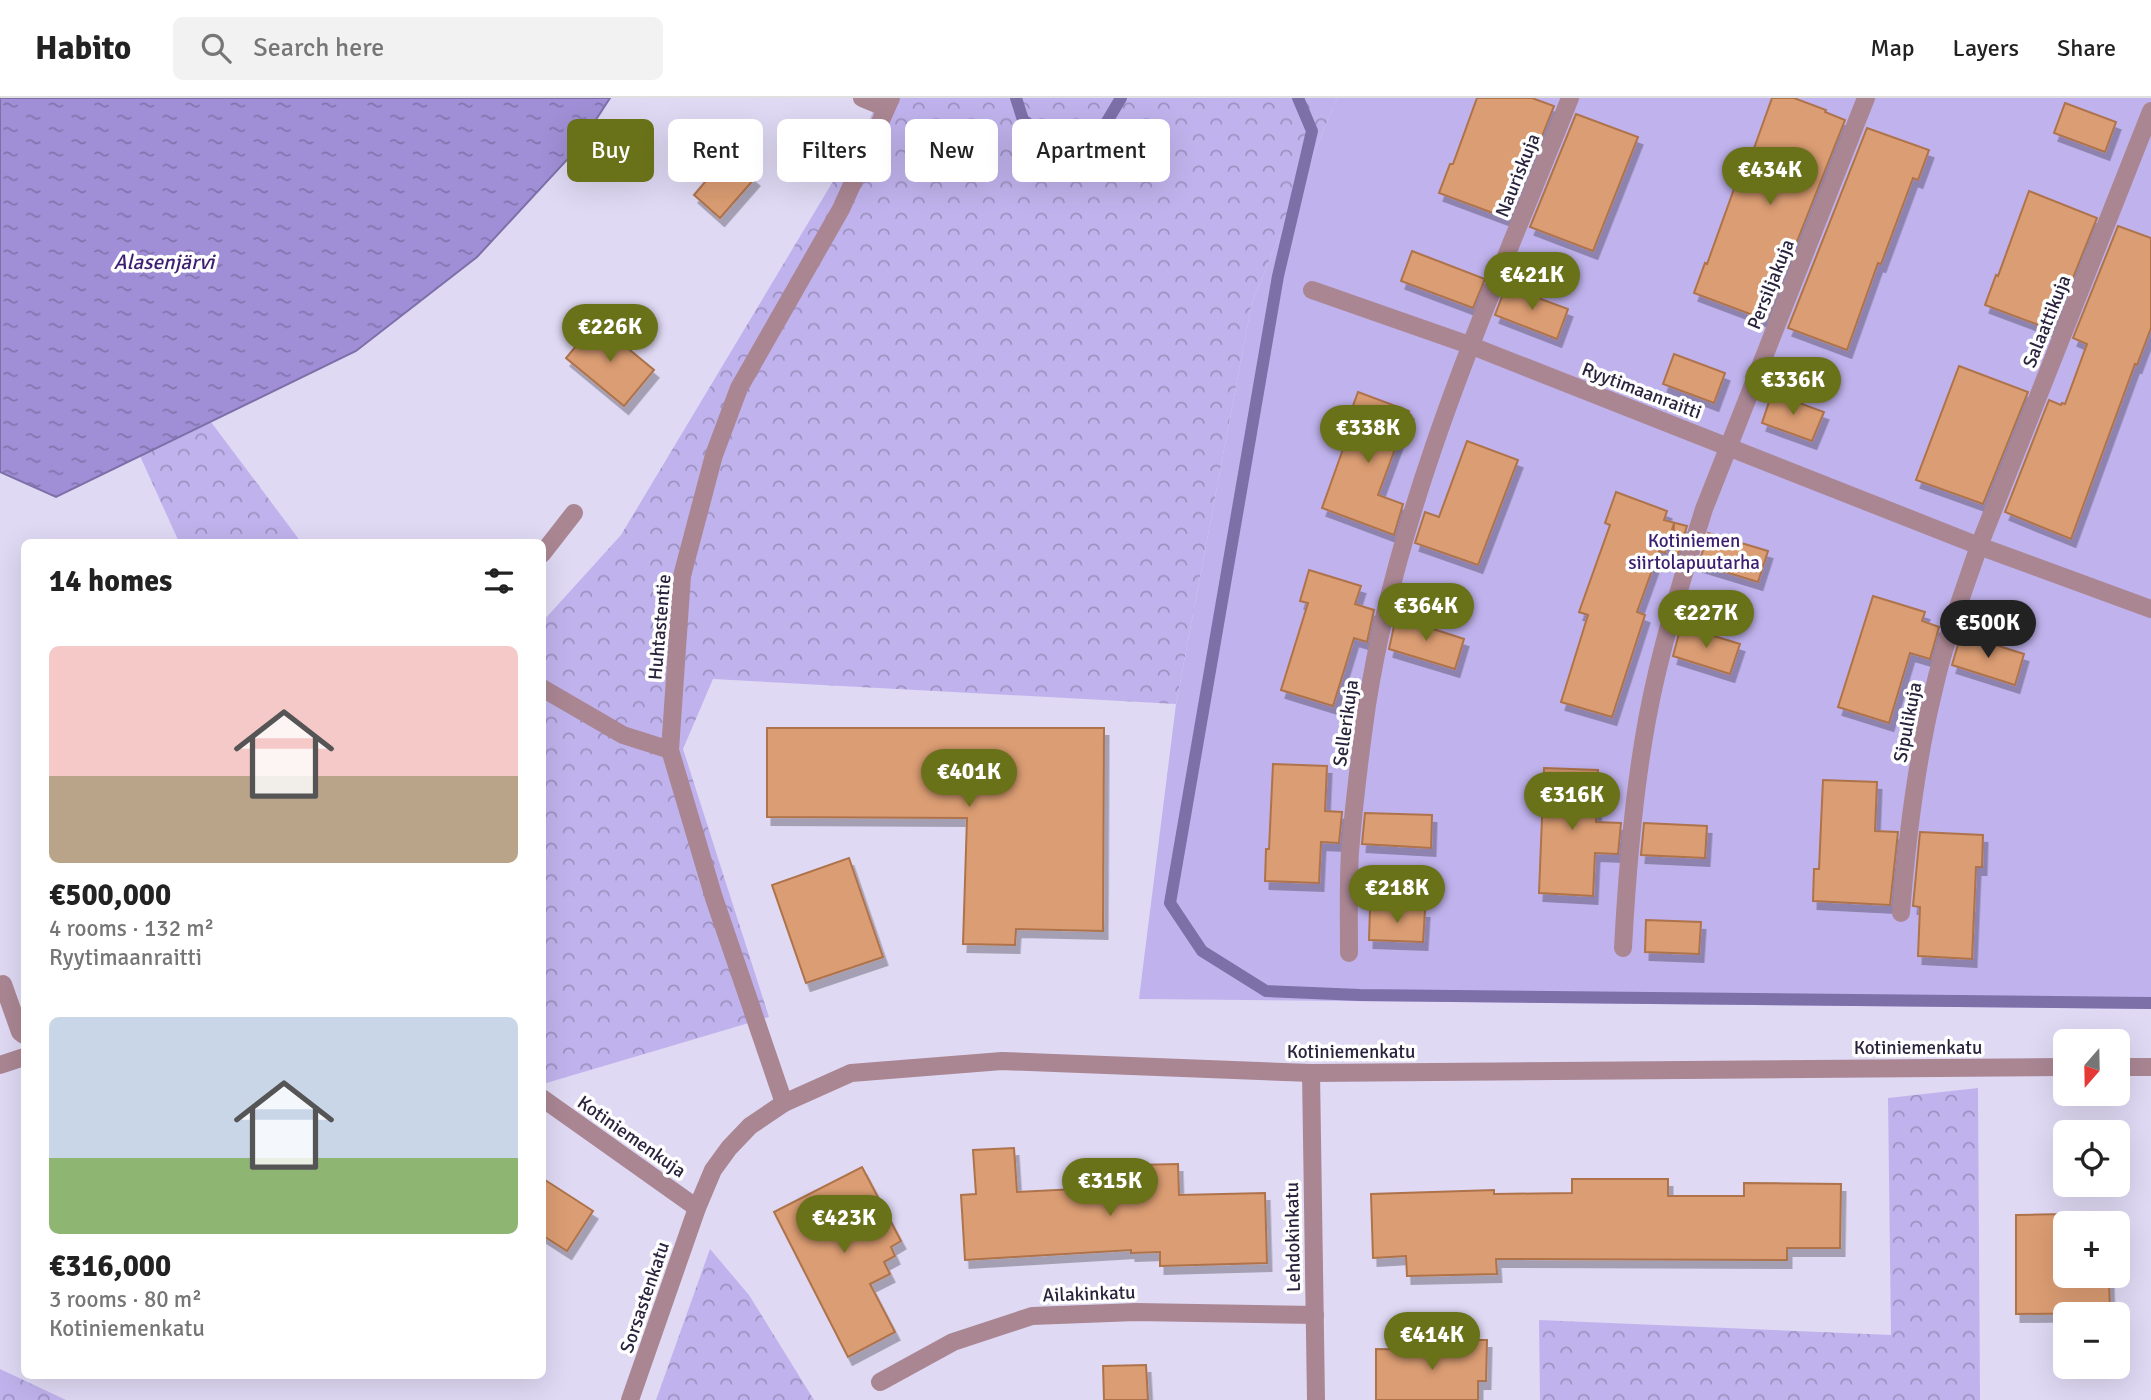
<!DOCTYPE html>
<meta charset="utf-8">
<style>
body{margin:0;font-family:Signika,sans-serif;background:#f2f2f2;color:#222;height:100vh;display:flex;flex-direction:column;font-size:26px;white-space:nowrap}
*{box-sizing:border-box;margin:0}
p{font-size:23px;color:#767676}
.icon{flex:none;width:38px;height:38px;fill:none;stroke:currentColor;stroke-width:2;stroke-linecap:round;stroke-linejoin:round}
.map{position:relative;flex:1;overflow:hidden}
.details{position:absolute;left:21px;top:441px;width:525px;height:840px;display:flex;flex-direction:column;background:#fff;border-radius:10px;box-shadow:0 7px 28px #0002}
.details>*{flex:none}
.hud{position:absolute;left:567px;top:21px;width:665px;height:63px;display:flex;gap:14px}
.needle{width:46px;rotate:200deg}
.tools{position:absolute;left:2053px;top:931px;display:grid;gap:14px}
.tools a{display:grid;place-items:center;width:77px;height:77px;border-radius:10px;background:#fff;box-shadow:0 7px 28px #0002;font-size:35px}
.price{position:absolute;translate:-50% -60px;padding:0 16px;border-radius:24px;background:#697119;color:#fff;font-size:23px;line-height:46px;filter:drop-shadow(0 2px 4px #0008)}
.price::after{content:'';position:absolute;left:50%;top:42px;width:21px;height:16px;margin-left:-10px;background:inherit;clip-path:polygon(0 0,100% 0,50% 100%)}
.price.current{background:#222;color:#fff}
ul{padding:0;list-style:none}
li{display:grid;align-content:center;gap:14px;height:371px;padding:0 28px}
li span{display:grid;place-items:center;height:217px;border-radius:10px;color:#555}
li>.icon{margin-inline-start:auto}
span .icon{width:126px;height:126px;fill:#fffc;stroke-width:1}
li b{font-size:30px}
h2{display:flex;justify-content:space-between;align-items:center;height:84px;padding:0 28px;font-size:30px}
.tag{padding:0 24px;border-radius:10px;background:#fff;box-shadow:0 7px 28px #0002;font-size:24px;line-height:63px}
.tag.current{background:#697119;color:#fff}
header{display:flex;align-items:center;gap:42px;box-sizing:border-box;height:98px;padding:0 35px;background:#fff;border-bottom:2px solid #e0e0e0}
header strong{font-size:33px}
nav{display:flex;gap:38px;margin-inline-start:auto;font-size:24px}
.search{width:490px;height:63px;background:#f2f2f2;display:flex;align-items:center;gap:18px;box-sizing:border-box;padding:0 24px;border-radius:10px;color:#767676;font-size:26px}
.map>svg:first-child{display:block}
.forest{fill:url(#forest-crowns)}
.garden{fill:#c0b3ed}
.water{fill:url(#water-ripples);stroke:#7d6fa8;stroke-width:2}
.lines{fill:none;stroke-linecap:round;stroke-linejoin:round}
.stream{stroke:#7d6fa8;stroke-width:12}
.building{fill:#db9d73;stroke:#ae734b;stroke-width:2;filter:url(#shadow)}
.service{stroke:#aa8693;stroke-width:18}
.minor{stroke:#aa8693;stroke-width:18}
.labels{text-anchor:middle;stroke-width:7;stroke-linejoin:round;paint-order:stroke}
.street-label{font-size:19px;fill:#2a233d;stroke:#fefefe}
.park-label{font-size:19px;fill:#3c1d70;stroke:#fefefe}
.water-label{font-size:21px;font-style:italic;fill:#3d1f72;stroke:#fefefe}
</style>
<header>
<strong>Habito</strong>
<div class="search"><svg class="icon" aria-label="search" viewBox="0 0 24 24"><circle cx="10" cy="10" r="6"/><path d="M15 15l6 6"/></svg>Search here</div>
<nav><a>Map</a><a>Layers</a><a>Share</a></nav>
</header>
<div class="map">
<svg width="2151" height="1302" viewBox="0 0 2151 1302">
<defs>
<pattern id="forest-crowns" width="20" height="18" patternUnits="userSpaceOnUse" patternTransform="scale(1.75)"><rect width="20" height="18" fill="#c0b3ed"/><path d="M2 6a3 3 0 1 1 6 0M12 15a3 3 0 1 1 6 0" fill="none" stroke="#9c91c1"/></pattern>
<pattern id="water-ripples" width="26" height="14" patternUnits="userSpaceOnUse" patternTransform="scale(1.75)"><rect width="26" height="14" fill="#a08fd6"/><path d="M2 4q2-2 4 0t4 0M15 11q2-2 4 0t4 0" fill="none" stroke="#8374af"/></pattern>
<filter id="shadow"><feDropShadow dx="4.5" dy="8" stdDeviation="0" flood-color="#0004"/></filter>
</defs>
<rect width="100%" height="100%" fill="#dfd9f4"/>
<g class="forest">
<polygon points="879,0 1337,0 1252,204 1176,606 713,581 683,651 769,919 543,986 542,531 544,522 621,437 868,25"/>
<polygon points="211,324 301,444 179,444 140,358"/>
<polygon points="1978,990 1980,1302 1540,1302 1539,1222 1891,1237 1888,1000"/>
<polygon points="710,1151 749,1197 814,1302 656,1302"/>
<polygon points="0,1271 66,1302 0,1302"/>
</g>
<polygon class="garden" points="1337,0 2151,0 2151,911 1139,901 1176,606 1252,204"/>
<polygon class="water" points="0,0 610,0 577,51 477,159 356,253 56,399 0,374"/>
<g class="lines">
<g class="stream">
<polyline points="1016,0 1023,22 1058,47 1096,42 1121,0"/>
<polyline points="1298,0 1312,33 1278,178 1170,805 1202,853 1266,893 1360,897 2151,905"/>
</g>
</g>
<g class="building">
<polygon points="1477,0 1532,0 1554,8 1509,121 1439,95 1450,66 1453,66"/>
<polygon points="1772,0 1794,0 1826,12 1825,14 1845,22 1766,222 1694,195 1705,165 1707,166 1738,80 1743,81"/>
<polygon points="2065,5 2116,24 2105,54 2054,35"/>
<polygon points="1576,16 1638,39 1593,153 1530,129"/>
<polygon points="1867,30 1929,52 1918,82 1913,80 1881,166 1878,165 1847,252 1788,230"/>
<polygon points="728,57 755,80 720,120 694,97"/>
<polygon points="2029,93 2097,120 2052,232 1985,207 1996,177 1998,178"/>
<polygon points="2118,128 2151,140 2151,230 2137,267 2135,266 2071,441 2005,414 2049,302 2061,307 2062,305 2065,306 2087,246 2073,240"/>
<polygon points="1412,153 1485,181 1473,210 1401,183"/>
<polygon points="1506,188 1568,211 1557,241 1495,217"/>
<polygon points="596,224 654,272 624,308 566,260"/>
<polygon points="1674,256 1725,275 1714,305 1663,286"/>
<polygon points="1959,268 2028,294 1983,406 1916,382"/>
<polygon points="1358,294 1409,313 1378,397 1403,406 1394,437 1322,410 1352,326 1347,324"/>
<polygon points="1772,295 1824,314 1812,343 1762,325"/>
<polygon points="1467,343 1518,362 1478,467 1415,445 1425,414 1439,419"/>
<polygon points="1616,394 1667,413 1664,422 1687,428 1677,459 1673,458 1674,425 1665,455 1659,453 1637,514 1645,517 1612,619 1561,604 1588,517 1579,514 1610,427 1605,425"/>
<polygon points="1708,435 1768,453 1758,484 1699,466"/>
<polygon points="1309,472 1361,488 1355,506 1374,512 1367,544 1354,540 1333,608 1281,592 1308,505 1300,503"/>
<polygon points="1873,498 1925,514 1922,523 1939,529 1930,561 1910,555 1889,625 1838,609"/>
<polygon points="1396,519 1464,541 1455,571 1389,551"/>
<polygon points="1681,528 1740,546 1730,576 1673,558"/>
<polygon points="1961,536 2024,556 2015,587 1952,567"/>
<polygon points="767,630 1104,630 1103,833 1016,831 1015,847 963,846 967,720 767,719"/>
<polygon points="1273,666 1327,668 1325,713 1342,714 1339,745 1321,744 1319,785 1265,783 1266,751 1269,751"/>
<polygon points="1544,670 1598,672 1596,724 1621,725 1618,756 1595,755 1593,798 1539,795"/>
<polygon points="1823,682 1877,684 1875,733 1898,734 1890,807 1813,803 1814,771 1819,771"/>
<polygon points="1365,715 1432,717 1431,750 1362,746"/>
<polygon points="1644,725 1707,728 1705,760 1641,757"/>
<polygon points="1920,734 1983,737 1982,769 1976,769 1972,861 1918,858 1920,809 1913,808"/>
<polygon points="849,760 883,859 806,885 772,787"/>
<polygon points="1370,810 1425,812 1423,844 1369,842"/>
<polygon points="1646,822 1701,824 1699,856 1645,854"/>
<polygon points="1014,1050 1017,1094 1136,1088 1135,1067 1178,1066 1179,1097 1265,1095 1267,1165 1160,1168 1160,1154 1131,1155 1131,1152 965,1162 961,1097 976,1096 973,1052"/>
<polygon points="862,1069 901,1143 891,1149 895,1158 884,1164 890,1176 870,1186 895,1234 848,1259 774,1114"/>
<polygon points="542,1080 593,1113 567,1153 542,1137"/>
<polygon points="1572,1081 1668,1081 1668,1098 1744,1098 1744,1085 1841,1086 1840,1150 1787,1150 1787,1162 1496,1161 1497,1176 1407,1178 1406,1158 1373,1160 1371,1096 1494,1092 1494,1096 1572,1095"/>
<polygon points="2067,1116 2067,1125 2065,1125 2065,1178 2109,1178 2110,1215 2016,1216 2016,1117"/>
<polygon points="1433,1242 1487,1242 1486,1283 1478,1283 1478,1302 1376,1302 1376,1251 1433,1252"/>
<polygon points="1146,1267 1148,1302 1104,1302 1103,1268"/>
</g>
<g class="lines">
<g class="service">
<polyline points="862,0 886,10"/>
<polyline points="542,456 574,415"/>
<polyline points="542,590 623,637 670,652"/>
<path d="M1901 815C1907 740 1916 664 1934 591 1945 542 1963 495 1979 448L2151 13"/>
<path d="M1623 850C1627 774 1633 698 1647 622 1660 551 1682 481 1704 411L1866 0"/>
<path d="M1349 855C1349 822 1348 788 1350 754 1354 705 1360 656 1367 607 1400 396 1492 197 1570 0"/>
<polyline points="3,886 20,934 24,937"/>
</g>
<g class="minor">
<polyline points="1312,192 1472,248 1979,448 2151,511"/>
<polyline points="0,967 24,959"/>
<polyline points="2118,969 2151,969"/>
<polyline points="1311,975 1316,1302"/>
<polyline points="542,1000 697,1110"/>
<polyline points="784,1005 714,800 670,652 682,478 714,357 739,290 841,111 891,0"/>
<polyline points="880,1284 953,1244 1032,1218 1136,1214 1315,1217"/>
<polyline points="630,1302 697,1110 713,1072 729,1050 750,1028 784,1005 851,975 1002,963 1311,975 2065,969"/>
</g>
</g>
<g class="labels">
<g class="street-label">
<text transform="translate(1517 77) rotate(-68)" y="7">Nauriskuja</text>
<text transform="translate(1770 186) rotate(-68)" y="7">Persiljakuja</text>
<text transform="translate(2046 223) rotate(-68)" y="7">Salaattikuja</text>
<text transform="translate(1642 292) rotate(21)" y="7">Ryytimaanraitti</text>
<text transform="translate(659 529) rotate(-85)" y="7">Huhtastentie</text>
<text transform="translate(1907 624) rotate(-79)" y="7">Sipulikuja</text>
<text transform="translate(1345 625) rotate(-82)" y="7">Sellerikuja</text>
<text x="1918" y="956">Kotiniemenkatu</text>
<text x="1351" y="960">Kotiniemenkatu</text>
<text transform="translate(632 1038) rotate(35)" y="7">Kotiniemenkuja</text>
<text transform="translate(1292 1139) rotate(-91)" y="7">Lehdokinkatu</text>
<text transform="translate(1089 1195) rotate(-2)" y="7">Ailakinkatu</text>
<text transform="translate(644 1199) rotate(-71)" y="7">Sorsastenkatu</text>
</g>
<g class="park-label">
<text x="1694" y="449">Kotiniemen<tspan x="1694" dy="22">siirtolapuutarha</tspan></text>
</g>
<g class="water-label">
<text x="164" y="171">Alasenjärvi</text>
</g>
</g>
</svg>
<div class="tools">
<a><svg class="needle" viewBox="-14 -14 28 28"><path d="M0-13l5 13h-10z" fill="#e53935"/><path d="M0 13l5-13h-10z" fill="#767676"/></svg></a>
<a><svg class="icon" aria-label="locate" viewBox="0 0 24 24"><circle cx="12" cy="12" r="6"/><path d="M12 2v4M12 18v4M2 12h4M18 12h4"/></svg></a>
<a>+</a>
<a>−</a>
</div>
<b class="price" style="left:1770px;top:109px">€434K</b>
<b class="price" style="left:1532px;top:214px">€421K</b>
<b class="price" style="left:610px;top:266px">€226K</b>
<b class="price" style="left:1793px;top:319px">€336K</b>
<b class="price" style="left:1368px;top:367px">€338K</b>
<b class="price" style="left:1426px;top:545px">€364K</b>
<b class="price" style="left:1706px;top:552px">€227K</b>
<b class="price current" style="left:1988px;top:562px">€500K</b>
<b class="price" style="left:969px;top:711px">€401K</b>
<b class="price" style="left:1572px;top:734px">€316K</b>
<b class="price" style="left:1397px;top:827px">€218K</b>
<b class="price" style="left:1110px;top:1120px">€315K</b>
<b class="price" style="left:844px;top:1157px">€423K</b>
<b class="price" style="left:1432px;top:1274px">€414K</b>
<div class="hud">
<a class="tag current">Buy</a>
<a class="tag">Rent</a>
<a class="tag">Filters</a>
<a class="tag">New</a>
<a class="tag">Apartment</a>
</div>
<section class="details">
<h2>14 homes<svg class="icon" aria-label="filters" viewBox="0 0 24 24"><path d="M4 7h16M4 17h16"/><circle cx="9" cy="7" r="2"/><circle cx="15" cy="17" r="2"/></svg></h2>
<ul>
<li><span style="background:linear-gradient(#f6c9c9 60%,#b9a48a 0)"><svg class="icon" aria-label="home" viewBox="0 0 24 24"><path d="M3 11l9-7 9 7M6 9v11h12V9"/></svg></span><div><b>€500,000</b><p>4 rooms · 132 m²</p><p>Ryytimaanraitti</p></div></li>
<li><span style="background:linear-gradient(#c9d6e8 65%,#8fb573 0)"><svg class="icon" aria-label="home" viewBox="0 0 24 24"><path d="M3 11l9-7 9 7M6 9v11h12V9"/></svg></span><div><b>€316,000</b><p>3 rooms · 80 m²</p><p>Kotiniemenkatu</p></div></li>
</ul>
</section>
</div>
